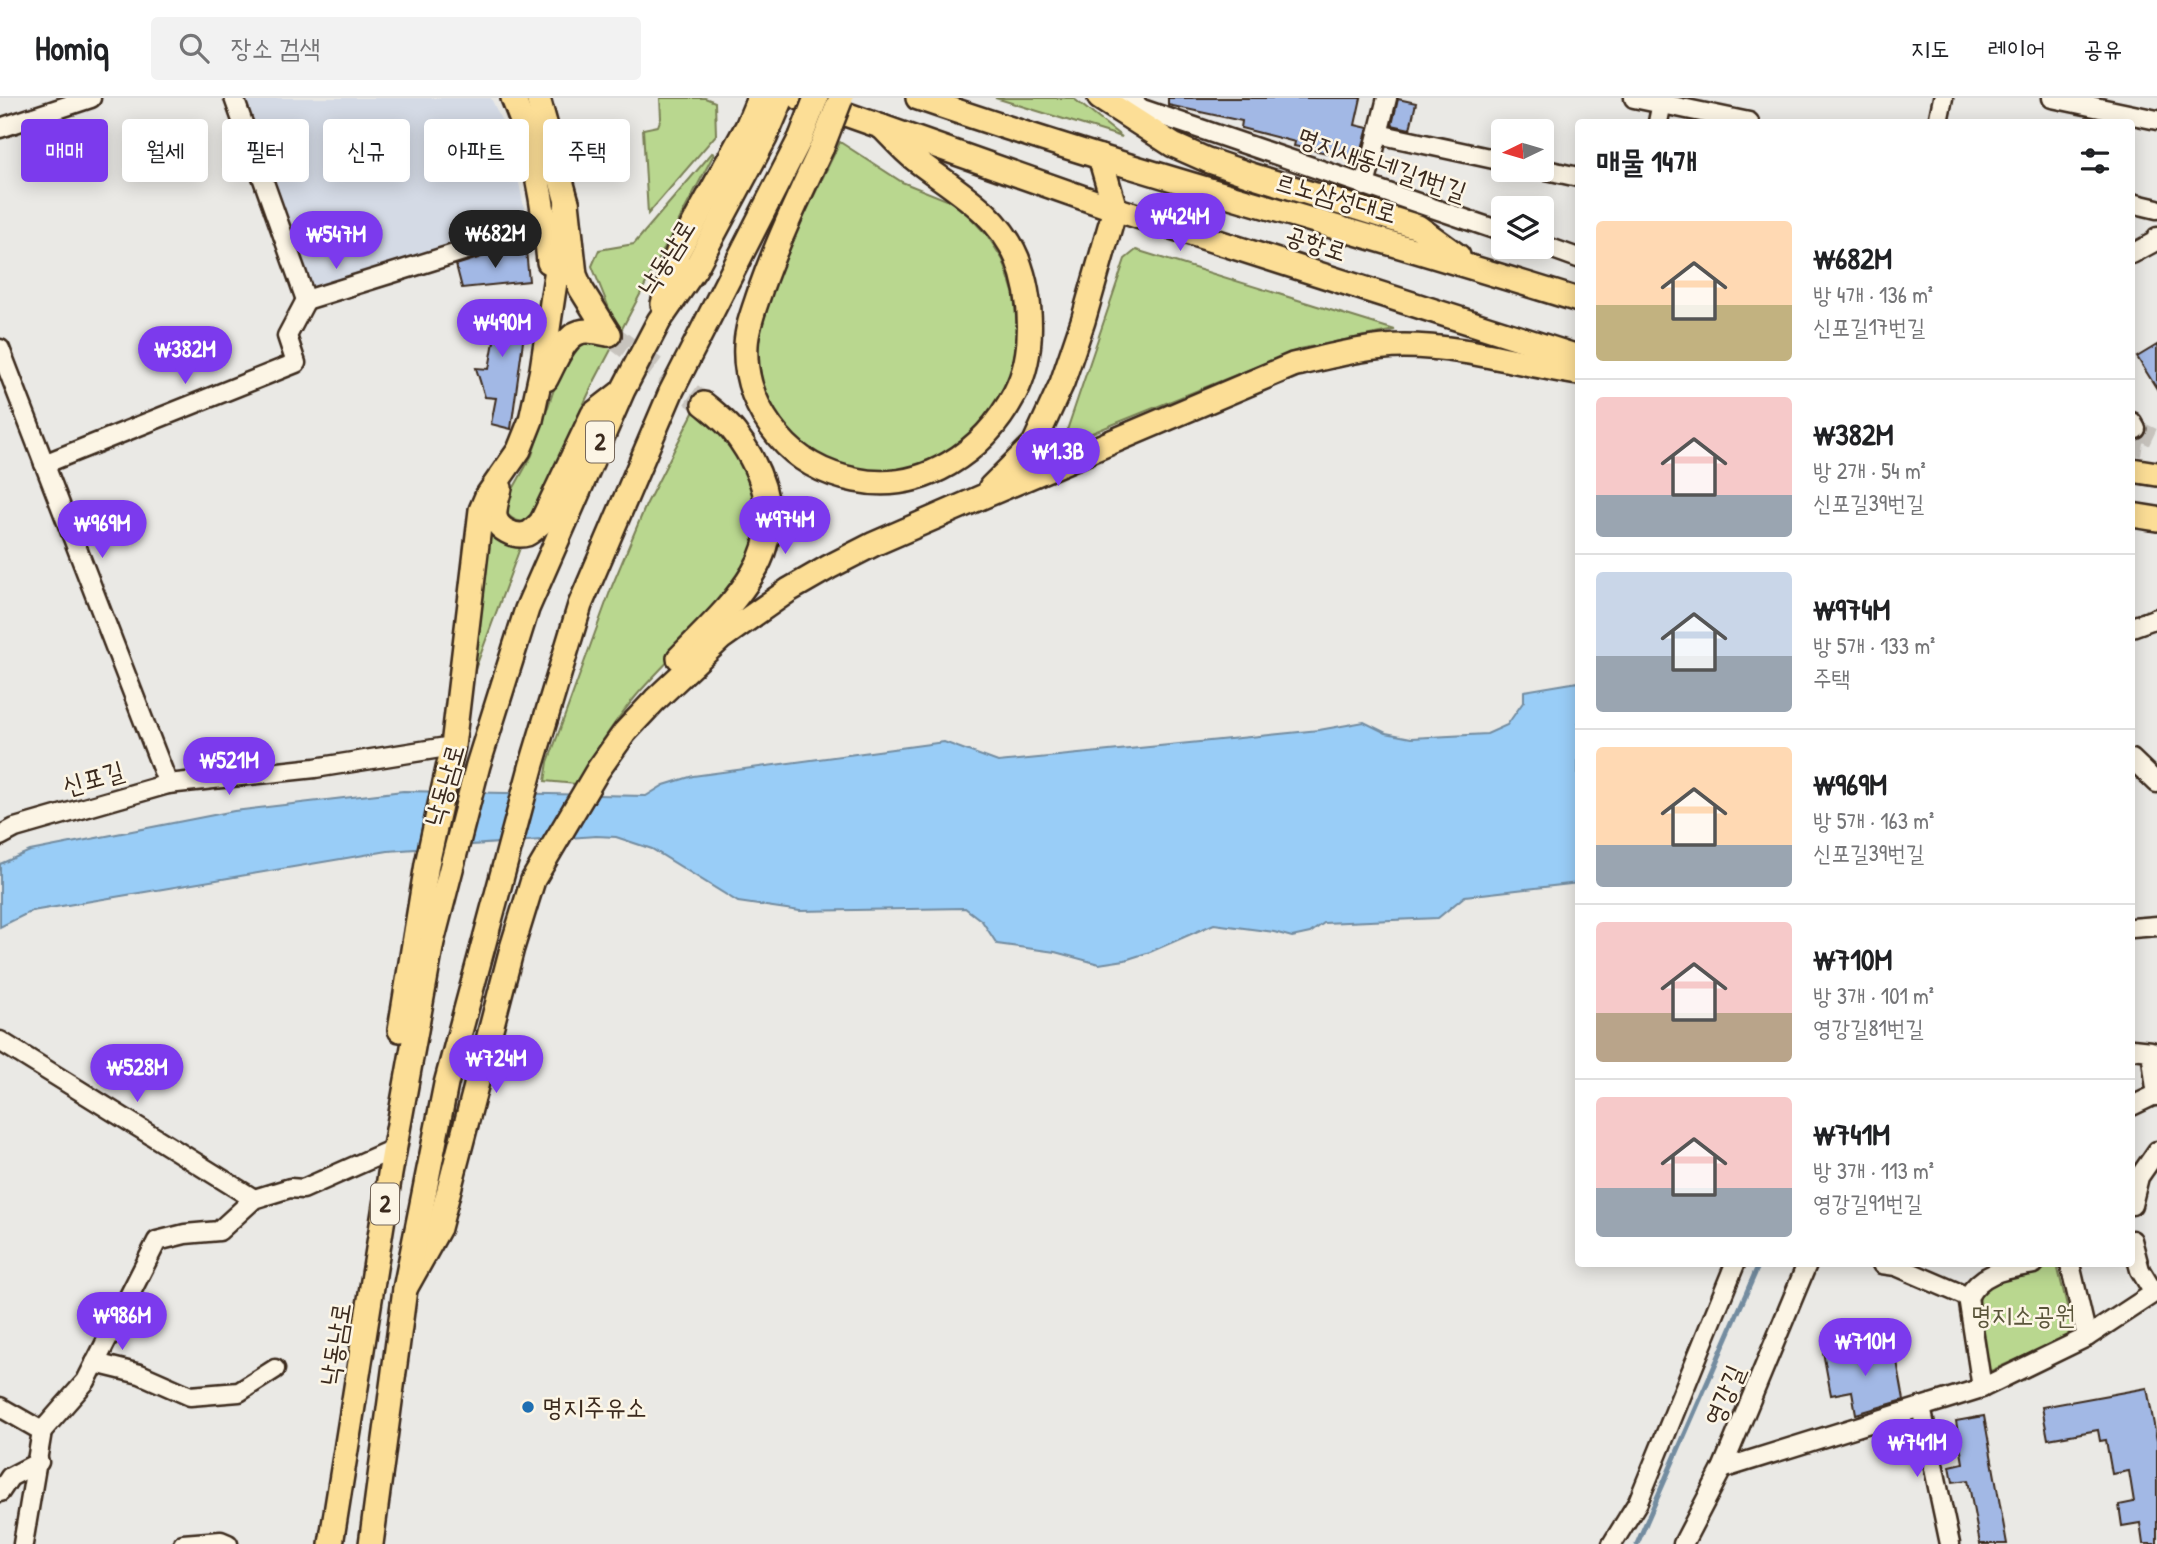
<!DOCTYPE html>
<html lang="ko">
<meta charset="utf-8">
<style>
body{margin:0;font-family:"Patrick Hand","Poor Story",sans-serif;background:#f2f2f2;color:#202124;height:100vh;display:flex;flex-direction:column;font-size:26px;white-space:nowrap}
*{box-sizing:border-box;margin:0}
p{font-size:23px;color:#757577}
.icon{flex:none;width:38px;height:38px;fill:none;stroke:currentColor;stroke-width:2;stroke-linecap:round;stroke-linejoin:round}
.map{position:relative;flex:1;overflow:hidden}
.panel{position:absolute;left:1575px;top:21px;width:560px;height:1148px;display:flex;flex-direction:column;background:#fff;border-radius:7px;box-shadow:0 4px 18px #0003}
.panel>*{flex:none}
.banner{position:absolute;left:21px;top:21px;width:665px;height:63px;display:flex;gap:14px}
.needle{width:46px;rotate:265deg}
.fabs{position:absolute;left:1491px;top:21px;display:grid;gap:14px}
.fabs a{display:grid;place-items:center;width:63px;height:63px;border-radius:7px;background:#fff;box-shadow:0 4px 18px #0003;font-size:35px}
.price{position:absolute;translate:-50% -60px;padding:0 16px;border-radius:24px;background:#7c3aed;color:#fff;font-size:23px;line-height:46px;filter:drop-shadow(0 2px 4px #0008)}
.price::after{content:'';position:absolute;left:50%;top:42px;width:21px;height:16px;margin-left:-10px;background:inherit;clip-path:polygon(0 0,100% 0,50% 100%)}
.price.on{background:#222;color:#fff}
ul{padding:0;list-style:none}
li{display:flex;align-items:center;gap:21px;height:175px;padding:0 21px}
li+li{border-top:2px solid #e0e0e0}
li span{display:grid;place-items:center;flex:none;width:196px;height:140px;border-radius:7px;color:#555}
li>.icon{margin-inline-start:auto}
span .icon{width:84px;height:84px;fill:#fffc;stroke-width:1}
li b{font-size:30px}
h2{display:flex;justify-content:space-between;align-items:center;height:84px;padding:0 21px;font-size:30px}
.pill{padding:0 24px;border-radius:7px;background:#fff;box-shadow:0 4px 18px #0003;font-size:24px;line-height:63px}
.pill.on{background:#7c3aed;color:#fff}
header{display:flex;align-items:center;gap:42px;box-sizing:border-box;height:98px;padding:0 35px;background:#fff;border-bottom:2px solid #e0e0e0}
header strong{font-size:33px}
nav{display:flex;gap:38px;margin-inline-start:auto;font-size:24px}
.search{width:490px;height:63px;background:#f2f2f2;display:flex;align-items:center;gap:18px;box-sizing:border-box;padding:0 24px;border-radius:7px;color:#757577;font-size:26px}
.map>svg:first-child{display:block}
.built{fill:#d4dae5}
.green{fill:#b9d78f;stroke:#7a8056;stroke-width:2}
.water{fill:#99cdf7;stroke:#738ca0;stroke-width:2}
.lines{fill:none;stroke-linecap:round;stroke-linejoin:round}
.stream{stroke:#738ca0;stroke-width:5}
.building{fill:#a2b8e5;stroke:#3b2a1e;stroke-width:2}
.minor-tunnel{stroke:#c7c3bd;stroke-width:18;stroke-dasharray:18 9;stroke-linecap:butt}
.major-tunnel{stroke:#c7c3bd;stroke-width:23;stroke-dasharray:23 11;stroke-linecap:butt}
.minor-casing{stroke:#3b2a1e;stroke-width:23}
.major-casing{stroke:#3b2a1e;stroke-width:28}
.minor{stroke:#fcf5e5;stroke-width:18}
.major{stroke:#fcde96;stroke-width:23}
.major-bridge-casing{stroke:#3b2a1e;stroke-width:28;stroke-linecap:butt}
.major-bridge{stroke:#fcde96;stroke-width:23}
.poi-dot{fill:#1f6fb2;stroke:#fcf5e5;stroke-width:2.5}
.labels{text-anchor:middle;stroke-width:5;stroke-linejoin:round;paint-order:stroke}
.shield{fill:#fcf5e5;stroke:#75675a;stroke-width:2}
.shield-label{font-size:24px;font-weight:bold;fill:#3b2a1e}
.street-label{font-size:26px;fill:#3b2a1e;stroke:#fcf5e5}
.park-label{font-size:26px;fill:#5a553a;stroke:#fcf5e5}
.poi-label{font-size:26px;fill:#3b2a1e;stroke:#fcf5e5;text-anchor:start}
</style>
<header>
<strong>Homiq</strong>
<div class="search"><svg class="icon" aria-label="search" viewBox="0 0 24 24"><circle cx="10" cy="10" r="6"/><path d="M15 15l6 6"/></svg>장소 검색</div>
<nav><a>지도</a><a>레이어</a><a>공유</a></nav>
</header>
<div class="map">
<svg width="2157" height="1446" viewBox="0 0 2157 1446">
<rect width="100%" height="100%" fill="#eae9e5"/>
<filter id="ink" filterUnits="userSpaceOnUse"><feTurbulence type="fractalNoise" baseFrequency=".0143" numOctaves="2"/><feDisplacementMap in="SourceGraphic" scale="14" xChannelSelector="R" yChannelSelector="G"/><feConvolveMatrix kernelMatrix="1 2 1 2 8 2 1 2 1" color-interpolation-filters="sRGB"/></filter>
<g filter="url(#ink)">
<polygon class="built" points="239,0 491,0 510,41 529,134 309,198"/>
<g class="green">
<polygon points="660,0 705,0 715,4 716,37 648,116 643,31 658,28 661,20"/>
<polygon points="995,0 1073,0 1122,39 1002,2"/>
<polygon points="840,44 902,84 952,104 967,116 987,137 1003,162 1014,197 1018,242 1011,273 1004,292 981,327 968,341 932,363 912,372 863,378 806,353 770,312 757,269 756,244 772,184"/>
<path d="M712 55 714 56 595 282 534 412 525 423C517 424 514 422 508 417L507 402 532 357 567 252 617 230 592 168 599 152 634 146Z"/>
<polygon points="1136,152 1395,232 1300,251 1062,347 1125,161"/>
<path d="M695 311C717 332 742 351 753 380 786 461 683 543 636 598 613 625 594 655 576 686L545 683 548 664 612 488 646 407Z"/>
<polygon points="487,432 500,444 520,450 470,585"/>
<polygon points="2057,1167 2072,1228 2067,1239 1986,1275 1979,1206 1981,1193 1995,1184"/>
</g>
<polygon class="water" points="1578,584 1578,785 1465,798 1438,820 1324,825 1310,835 1292,839 1274,834 1214,826 1150,854 1125,862 1099,866 1055,854 997,846 982,823 965,810 800,813 738,804 652,751 616,739 596,738 388,753 32,813 0,829 0,766 30,753 234,713 403,693 646,698 664,687 693,678 944,644 998,664 1319,632 1364,624 1386,635 1411,640 1487,636 1507,627 1524,603 1524,593"/>
<g class="lines">
<polyline class="stream" points="1637,1446 1759,1166"/>
</g>
<g class="building">
<polygon points="1168,0 1361,0 1355,27 1368,30 1358,64 1345,61 1346,59 1294,48 1295,44 1241,30 1242,23 1168,7"/>
<polygon points="1398,1 1416,5 1410,31 1392,27"/>
<polygon points="526,152 529,183 462,190 456,167 488,157"/>
<polygon points="475,208 527,214 511,331 491,326 496,300 485,299 476,270 489,271 495,238 476,239"/>
<polygon points="2157,247 2157,291 2137,259"/>
<polygon points="1857,1248 1859,1260 1895,1252 1904,1302 1856,1316 1852,1293 1831,1297 1823,1254"/>
<polygon points="2147,1290 2157,1343 2157,1446 2143,1446 2140,1425 2122,1428 2119,1407 2134,1404 2129,1373 2112,1376 2106,1342 2100,1343 2098,1332 2048,1341 2042,1309"/>
<polygon points="1984,1318 2007,1446 1980,1446 1968,1382 1953,1384 1950,1368 1963,1365 1956,1323"/>
</g>
<g class="lines">
<polyline class="minor-tunnel" points="2132,357 2136,331 2157,341"/>
<polyline class="major-tunnel" points="609,236 704,306"/>
<defs>
<g id="minor">
<polyline points="234,0 306,202 486,146 547,138"/>
<polyline points="1128,0 1142,11 1503,134"/>
<polyline points="1634,0 1749,24"/>
<polyline points="2052,0 2157,22"/>
<polyline points="1658,24 1663,0"/>
<polyline points="1938,24 1943,0"/>
<polyline points="0,30 91,0"/>
<polyline points="1378,36 1503,63"/>
<polyline points="1542,71 1578,79"/>
<polyline points="1365,88 1387,0"/>
<polyline points="2132,105 2157,111"/>
<polyline points="1542,147 1578,160"/>
<polyline points="2132,156 2156,143 2157,139"/>
<polyline points="0,251 168,686"/>
<polyline points="2132,324 2136,331"/>
<polyline points="44,366 296,265 287,238 306,202"/>
<polyline points="2132,529 2157,520"/>
<polyline points="2132,661 2157,685"/>
<polyline points="0,738 15,730 168,686 315,670 453,648"/>
<polyline points="2132,830 2157,828"/>
<polyline points="0,943 254,1101"/>
<polyline points="2132,951 2151,953 2157,998"/>
<polyline points="2132,1008 2157,996"/>
<polyline points="2132,1107 2139,1079 2157,1053"/>
<polyline points="2132,1142 2140,1172 2154,1195"/>
<polyline points="1882,1166 1896,1168 1968,1199"/>
<polyline points="2070,1166 2087,1239"/>
<polyline points="95,1265 140,1276 190,1298 239,1294 275,1271"/>
<path d="M1982 1290 1968 1199C1982 1173 2008 1171 2034 1166"/>
<polyline points="0,1309 42,1333"/>
<polyline points="1921,1309 1950,1446"/>
<polyline points="1722,1371 1982,1290 2087,1239 2157,1193"/>
<polyline points="0,1394 10,1379 39,1364"/>
<polyline points="23,1446 42,1333 86,1283 157,1143 185,1136 219,1133 254,1101 290,1090 303,1091 391,1052"/>
<polyline points="183,1446 221,1443 228,1446"/>
<polyline points="1612,1446 1638,1404 1735,1166"/>
<polyline points="1683,1446 1722,1371 1807,1166"/>
</g>
<g id="major">
<path d="M513 0C535 52 544 108 549 164"/>
<polyline points="538,0 567,104 575,177 581,191 609,236"/>
<polyline points="800,0 1115,111 1578,259"/>
<path d="M918 0C1136 75 1359 133 1578 202"/>
<polyline points="1100,0 1173,47 1207,62 1251,77 1418,129 1458,158"/>
<path d="M822 49C800 96 778 142 761 190 755 209 747 227 746 247 744 281 757 313 779 339 799 363 825 376 855 382 923 396 984 354 1015 295 1035 257 1033 200 1017 160 998 114 953 91 916 62 903 52 893 40 882 29"/>
<polyline points="663,206 678,154 747,29 759,0"/>
<path d="M546 281C554 267 563 239 580 234 588 231 600 235 609 236"/>
<polyline points="2132,372 2157,376"/>
<polyline points="991,389 1034,346 1062,285 1083,223 1115,111 1100,59"/>
<path d="M500 390C498 399 494 409 495 418 497 431 515 440 527 436 532 434 537 428 541 425L593 316 620 295"/>
<polyline points="2132,417 2157,421"/>
<path d="M679 560C705 533 734 507 753 475 782 428 766 376 735 335 727 324 715 315 704 306"/>
<polyline points="400,932 427,766 453,648 481,412 487,398 519,352 531,322 542,271 567,104"/>
<path d="M405 1191 439 1130 512 850 533 782 598 672 625 634 655 602 721 540 789 492 829 469 874 446 982 399 1293 267C1328 259 1367 248 1404 248 1463 248 1521 266 1578 275"/>
<polyline points="331,1446 390,1076 432,844 478,667 527,511 623,292 659,223 695,171 765,40 782,0"/>
<polyline points="371,1446 405,1191 446,986 532,666 580,507 671,294 801,39"/>
</g>
</defs>
<use href="#minor" class="minor-casing"/>
<use href="#major" class="major-casing"/>
<use href="#minor" class="minor"/>
<use href="#major" class="major"/>
<defs>
<g id="major-bridge">
<polyline points="801,39 816,0"/>
<polyline points="822,49 841,0"/>
</g>
</defs>
<use href="#major-bridge" class="major-bridge-casing"/>
<use href="#major-bridge" class="major-bridge"/>
</g>
</g>
<circle class="poi-dot" cx="528" cy="1309" r="7"/>
<g class="labels">
<g class="shield">
<rect x="586" y="323.5" width="28" height="41" rx="5"/>
<rect x="371" y="1085.5" width="28" height="41" rx="5"/>
</g>
<g class="shield-label">
<text x="600" y="352">2</text>
<text x="385" y="1114">2</text>
</g>
<g class="street-label">
<text transform="translate(1382 66) rotate(19)" y="9">명지새동네길1번길</text>
<text transform="translate(1336 99) rotate(16)" y="9">르노삼성대로</text>
<text transform="translate(1316 145) rotate(18)" y="9">공항로</text>
<text transform="translate(666 159) rotate(-58)" y="9">낙동남로</text>
<text transform="translate(93 680) rotate(-16)" y="9">신포길</text>
<text transform="translate(444 687) rotate(-74)" y="9">낙동남로</text>
<text transform="translate(335 1246) rotate(-81)" y="9">낙동남로</text>
<text transform="translate(1724 1297) rotate(-67)" y="9">영강길</text>
</g>
<g class="park-label">
<text x="2023" y="1226">명지소공원</text>
</g>
<g class="poi-label">
<text x="542" y="1318">명지주유소</text>
</g>
</g>
</svg>
<div class="fabs">
<a><svg class="needle" viewBox="-14 -14 28 28"><path d="M0-13l5 13h-10z" fill="#e53935"/><path d="M0 13l5-13h-10z" fill="#757577"/></svg></a>
<a><svg class="icon" aria-label="layers" viewBox="0 0 24 24"><path d="M12 4l9 5-9 5-9-5zM3 14l9 5 9-5"/></svg></a>
</div>
<b class="price" style="left:1180px;top:155px">₩424M</b>
<b class="price on" style="left:495px;top:172px">₩682M</b>
<b class="price" style="left:336px;top:173px">₩547M</b>
<b class="price" style="left:502px;top:261px">₩490M</b>
<b class="price" style="left:185px;top:288px">₩382M</b>
<b class="price" style="left:1058px;top:390px">₩1.3B</b>
<b class="price" style="left:785px;top:458px">₩974M</b>
<b class="price" style="left:102px;top:462px">₩969M</b>
<b class="price" style="left:229px;top:699px">₩521M</b>
<b class="price" style="left:496px;top:997px">₩724M</b>
<b class="price" style="left:137px;top:1006px">₩528M</b>
<b class="price" style="left:122px;top:1254px">₩986M</b>
<b class="price" style="left:1865px;top:1280px">₩710M</b>
<b class="price" style="left:1917px;top:1381px">₩741M</b>
<div class="banner">
<a class="pill on">매매</a>
<a class="pill">월세</a>
<a class="pill">필터</a>
<a class="pill">신규</a>
<a class="pill">아파트</a>
<a class="pill">주택</a>
</div>
<section class="panel">
<h2>매물 14개<svg class="icon" aria-label="filters" viewBox="0 0 24 24"><path d="M4 7h16M4 17h16"/><circle cx="9" cy="7" r="2"/><circle cx="15" cy="17" r="2"/></svg></h2>
<ul>
<li><span style="background:linear-gradient(#ffd9b3 60%,#c2b280 0)"><svg class="icon" aria-label="home" viewBox="0 0 24 24"><path d="M3 11l9-7 9 7M6 9v11h12V9"/></svg></span><div><b>₩682M</b><p>방 4개 · 136 m²</p><p>신포길17번길</p></div></li>
<li><span style="background:linear-gradient(#f6c9c9 70%,#9aa5b1 0)"><svg class="icon" aria-label="home" viewBox="0 0 24 24"><path d="M3 11l9-7 9 7M6 9v11h12V9"/></svg></span><div><b>₩382M</b><p>방 2개 · 54 m²</p><p>신포길39번길</p></div></li>
<li><span style="background:linear-gradient(#c9d6e8 60%,#9aa5b1 0)"><svg class="icon" aria-label="home" viewBox="0 0 24 24"><path d="M3 11l9-7 9 7M6 9v11h12V9"/></svg></span><div><b>₩974M</b><p>방 5개 · 133 m²</p><p>주택</p></div></li>
<li><span style="background:linear-gradient(#ffd9b3 70%,#9aa5b1 0)"><svg class="icon" aria-label="home" viewBox="0 0 24 24"><path d="M3 11l9-7 9 7M6 9v11h12V9"/></svg></span><div><b>₩969M</b><p>방 5개 · 163 m²</p><p>신포길39번길</p></div></li>
<li><span style="background:linear-gradient(#f6c9c9 65%,#b9a48a 0)"><svg class="icon" aria-label="home" viewBox="0 0 24 24"><path d="M3 11l9-7 9 7M6 9v11h12V9"/></svg></span><div><b>₩710M</b><p>방 3개 · 101 m²</p><p>영강길81번길</p></div></li>
<li><span style="background:linear-gradient(#f6c9c9 65%,#9aa5b1 0)"><svg class="icon" aria-label="home" viewBox="0 0 24 24"><path d="M3 11l9-7 9 7M6 9v11h12V9"/></svg></span><div><b>₩741M</b><p>방 3개 · 113 m²</p><p>영강길91번길</p></div></li>
</ul>
</section>
</div>
